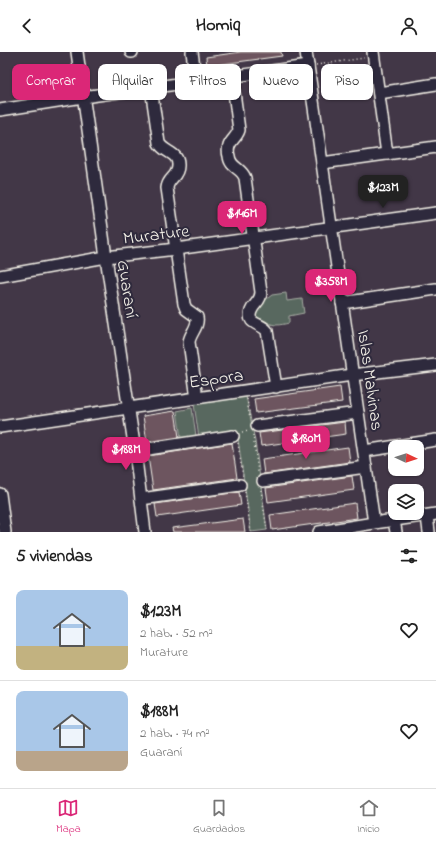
<!DOCTYPE html>
<html lang="es">
<meta charset="utf-8">
<style>
body{margin:0;font-family:"Indie Flower",sans-serif;background:#f2f2f2;color:#222;height:100vh;display:flex;flex-direction:column;font-size:15px;white-space:nowrap}
*{box-sizing:border-box;margin:0}
p{font-size:13px;color:#767676}
.icon{flex:none;width:22px;height:22px;fill:none;stroke:currentColor;stroke-width:2;stroke-linecap:round;stroke-linejoin:round}
.map{position:relative;height:480px;overflow:hidden}
.sheet{display:flex;flex-direction:column;background:#fff;flex:1}
.sheet>*{flex:none}
.banner{position:absolute;left:12px;top:12px;width:412px;height:36px;display:flex;gap:8px}
.needle{width:26px;rotate:94deg}
.fabs{position:absolute;left:388px;top:388px;display:grid;gap:8px}
.fabs a{display:grid;place-items:center;width:36px;height:36px;border-radius:8px;background:#fff;box-shadow:0 1px 3px #0004;font-size:20px}
.price{position:absolute;translate:-50% -34px;padding:0 9px;border-radius:8px;background:#db2777;color:#fff;font-size:13px;line-height:26px;filter:drop-shadow(0 1px 2px #0008)}
.price::after{content:'';position:absolute;left:50%;top:24px;width:12px;height:9px;margin-left:-6px;background:inherit;clip-path:polygon(0 0,100% 0,50% 100%)}
.price.active{background:#222;color:#fff}
ul{padding:0;list-style:none}
li{display:flex;align-items:center;gap:12px;height:100px;padding:0 16px}
li+li{border-top:1px solid #e0e0e0}
li span{display:grid;place-items:center;flex:none;width:112px;height:80px;border-radius:8px;color:#555}
li>.icon{margin-inline-start:auto}
span .icon{width:48px;height:48px;fill:#fffc;stroke-width:1}
li b{font-size:17px}
h2{display:flex;justify-content:space-between;align-items:center;height:48px;padding:0 16px;font-size:17px}
.pill{padding:0 14px;border-radius:8px;background:#fff;box-shadow:0 1px 3px #0004;font-size:14px;line-height:36px}
.pill.active{background:#db2777;color:#fff}
header{display:flex;justify-content:space-between;align-items:center;height:52px;padding:0 16px;background:#fff;font-size:18px;font-weight:800}
.tabs{display:flex;justify-content:space-around;align-items:center;height:56px;border-top:1px solid #e0e0e0;background:#fff;font-size:11px;color:#767676}
.tabs a{display:grid;justify-items:center;gap:2px}
.tabs .active{color:#db2777}
.map>svg:first-child{display:block}
.green{fill:#58675e;stroke:#a6aca3}
.building{fill:#6d555e;stroke:#f4f1e8}
.lines{fill:none;stroke-linecap:round;stroke-linejoin:round}
.minor-casing{stroke:#f4f1e8;stroke-width:14}
.path{stroke:#f4f1e8;stroke-width:1.5;stroke-dasharray:1 3;stroke-linecap:butt}
.minor{stroke:#2f2a3d;stroke-width:11}
.labels{text-anchor:middle;stroke-width:4;stroke-linejoin:round;paint-order:stroke}
.street-label{font-size:18px;fill:#f4f1e8;stroke:#2f2a3d}
</style>
<header><svg class="icon" aria-label="back" viewBox="0 0 24 24"><path d="M15 5l-7 7 7 7"/></svg>Homiq<svg class="icon" aria-label="person" viewBox="0 0 24 24"><circle cx="12" cy="8" r="4"/><path d="M4 21q1-7 8-7t8 7"/></svg></header>
<div class="map">
<svg width="436" height="480" viewBox="0 0 436 480">
<rect width="100%" height="100%" fill="#423747"/>
<filter id="ink" filterUnits="userSpaceOnUse"><feTurbulence type="fractalNoise" baseFrequency=".025" numOctaves="2"/><feDisplacementMap in="SourceGraphic" scale="8" xChannelSelector="R" yChannelSelector="G"/><feConvolveMatrix kernelMatrix="1 2 1 2 8 2 1 2 1" color-interpolation-filters="sRGB"/></filter>
<g filter="url(#ink)">
<g class="green">
<path d="M286 241 287 249 302 247 304 261 289 264V271C285 272 280 273 276 273 268 272 259 268 255 262L260 252 272 243Z"/>
<polygon points="246,344 255,389 267,478 251,480 237,380 199,386 194,352"/>
<polygon points="192,356 196,384 181,386 177,359"/>
</g>
<g class="building">
<polygon points="241,0 281,0 282,4 207,14 206,5"/>
<polygon points="340,335 342,350 256,361 254,347"/>
<polygon points="175,359 179,385 147,390 143,364"/>
<polygon points="345,370 346,382 261,394 259,381"/>
<polygon points="232,391 237,426 153,438 148,404"/>
<polygon points="348,395 350,410 264,422 262,407"/>
<polygon points="352,424 354,438 268,450 266,436"/>
<polygon points="239,440 241,453 157,465 155,452"/>
<polygon points="355,451 357,466 272,478 270,463"/>
<polygon points="243,467 245,480 173,480 172,476"/>
</g>
<g class="lines">
<defs>
<g id="minor">
<polyline points="77,0 106,205 135,399 145,480"/>
<polyline points="131,0 132,0"/>
<polyline points="192,0 196,29"/>
<polyline points="306,0 374,471"/>
<polyline points="373,0 387,102"/>
<path d="M232 25 239 78C237 85 231 88 229 94 228 97 228 101 229 104 230 116 242 116 245 126L261 240C261 250 254 251 251 259 246 273 262 271 267 279L276 335"/>
<path d="M151 36 159 91C164 101 179 100 178 114 178 125 168 126 167 136L184 252 186 257 197 265C199 275 190 281 189 290L197 346"/>
<polyline points="379,41 436,32"/>
<polyline points="0,58 83,45 308,14"/>
<polyline points="322,111 436,95"/>
<polyline points="0,224 106,205 176,197 436,161"/>
<polyline points="342,251 436,237"/>
<polyline points="257,374 358,361"/>
<polyline points="0,375 352,323 436,313"/>
<polyline points="135,399 233,384"/>
<polyline points="364,399 436,388"/>
<polyline points="263,429 366,415"/>
<polyline points="0,442 5,480"/>
<polyline points="141,447 240,433"/>
<polyline points="427,464 429,480"/>
<polyline points="394,468 396,480"/>
<polyline points="319,480 374,471 436,462"/>
</g>
</defs>
<use href="#minor" class="minor-casing"/>
<g class="path">
<polyline points="316,13 364,6"/>
<polyline points="247,347 250,367"/>
<polyline points="242,380 250,379"/>
<polyline points="253,383 258,420"/>
<polyline points="238,391 243,425"/>
<polyline points="261,438 267,478"/>
<polyline points="245,440 251,480"/>
</g>
<use href="#minor" class="minor"/>
</g>
</g>
<g class="labels">
<g class="street-label">
<text transform="translate(156 182) rotate(-7)" y="6">Murature</text>
<text transform="translate(128 237) rotate(81)" y="6">Guaraní</text>
<text transform="translate(216 326) rotate(-8)" y="6">Espora</text>
<text transform="translate(371 328) rotate(82)" y="6">Islas Malvinas</text>
</g>
</g>
</svg>
<div class="fabs">
<a><svg class="needle" viewBox="-14 -14 28 28"><path d="M0-13l5 13h-10z" fill="#e53935"/><path d="M0 13l5-13h-10z" fill="#767676"/></svg></a>
<a><svg class="icon" aria-label="layers" viewBox="0 0 24 24"><path d="M12 4l9 5-9 5-9-5zM3 14l9 5 9-5"/></svg></a>
</div>
<b class="price active" style="left:383px;top:157px">$123M</b>
<b class="price" style="left:242px;top:183px">$146M</b>
<b class="price" style="left:331px;top:251px">$358M</b>
<b class="price" style="left:306px;top:408px">$180M</b>
<b class="price" style="left:126px;top:419px">$188M</b>
<div class="banner">
<a class="pill active">Comprar</a>
<a class="pill">Alquilar</a>
<a class="pill">Filtros</a>
<a class="pill">Nuevo</a>
<a class="pill">Piso</a>
</div>
</div>
<section class="sheet">
<h2>5 viviendas<svg class="icon" aria-label="filters" viewBox="0 0 24 24"><path d="M4 7h16M4 17h16"/><circle cx="9" cy="7" r="2"/><circle cx="15" cy="17" r="2"/></svg></h2>
<ul>
<li><span style="background:linear-gradient(#a9c7e8 70%,#c2b280 0)"><svg class="icon" aria-label="home" viewBox="0 0 24 24"><path d="M3 11l9-7 9 7M6 9v11h12V9"/></svg></span><div><b>$123M</b><p>2 hab. · 52 m²</p><p>Murature</p></div><svg class="icon" aria-label="heart" viewBox="0 0 24 24"><path d="M12 20l-8-8c-3-5 5-10 8-4 3-6 11-1 8 4z"/></svg></li>
<li><span style="background:linear-gradient(#a9c7e8 75%,#b9a48a 0)"><svg class="icon" aria-label="home" viewBox="0 0 24 24"><path d="M3 11l9-7 9 7M6 9v11h12V9"/></svg></span><div><b>$188M</b><p>2 hab. · 74 m²</p><p>Guaraní</p></div><svg class="icon" aria-label="heart" viewBox="0 0 24 24"><path d="M12 20l-8-8c-3-5 5-10 8-4 3-6 11-1 8 4z"/></svg></li>
</ul>
</section>
<nav class="tabs">
<a class="active"><svg class="icon" aria-label="map" viewBox="0 0 24 24"><path d="M3 6l6-2 6 2 6-2v14l-6 2-6-2-6 2zM9 4v14M15 6v14"/></svg>Mapa</a>
<a><svg class="icon" aria-label="saved" viewBox="0 0 24 24"><path d="M7 4h10v16l-5-4-5 4z"/></svg>Guardados</a>
<a><svg class="icon" aria-label="home" viewBox="0 0 24 24"><path d="M3 11l9-7 9 7M6 9v11h12V9"/></svg>Inicio</a>
</nav>
